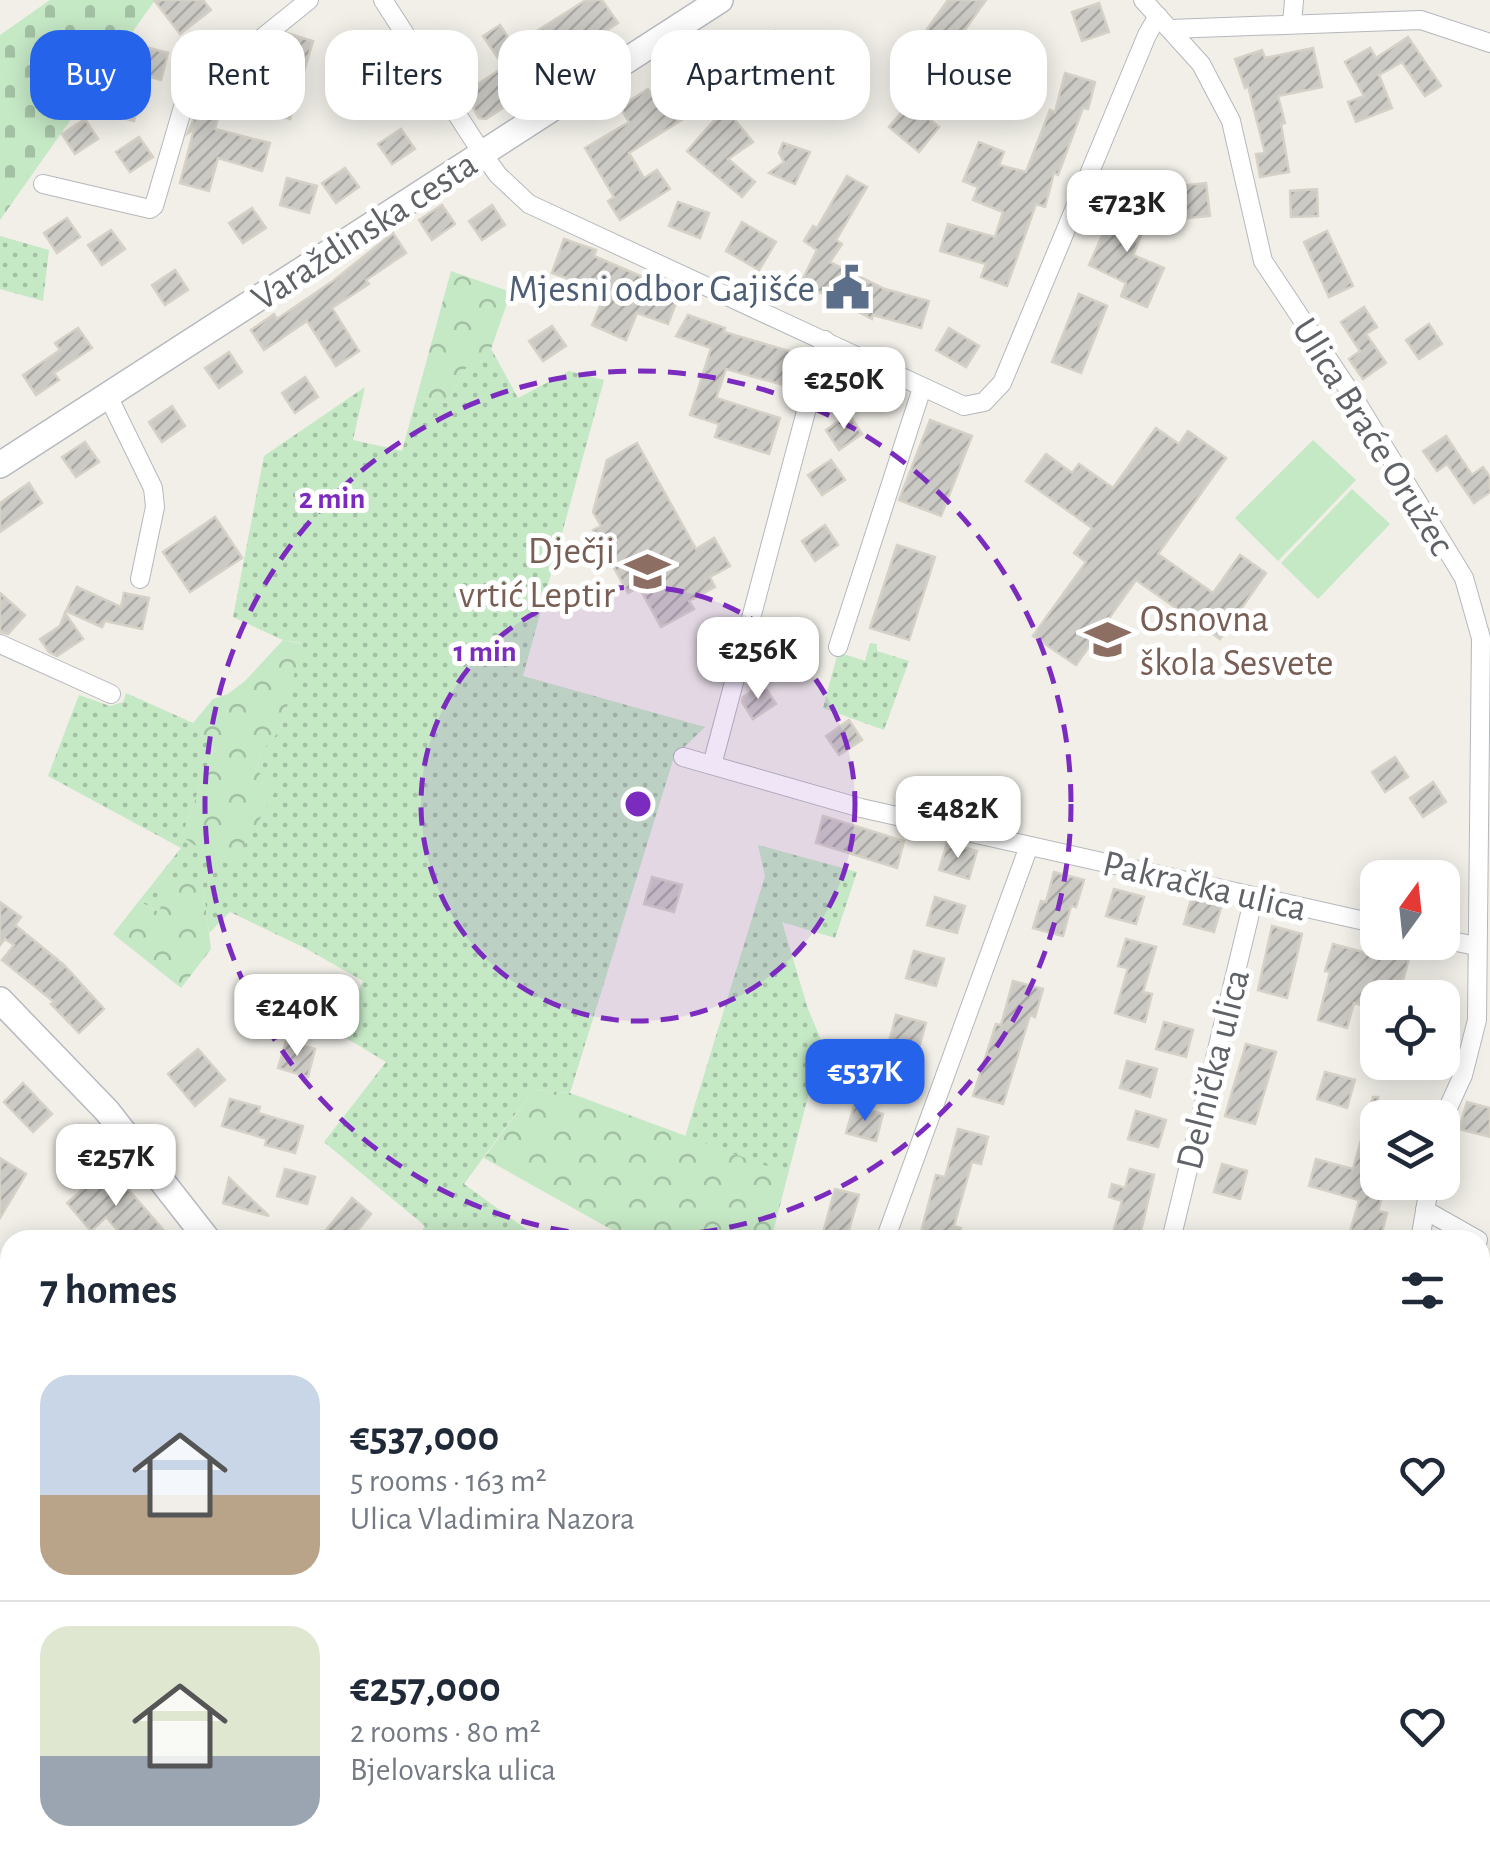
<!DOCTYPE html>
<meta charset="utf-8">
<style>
body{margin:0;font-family:"Alegreya Sans",sans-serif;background:#f2f2f3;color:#1f2937;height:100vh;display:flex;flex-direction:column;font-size:38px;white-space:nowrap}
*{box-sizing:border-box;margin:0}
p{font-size:32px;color:#747a83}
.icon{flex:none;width:55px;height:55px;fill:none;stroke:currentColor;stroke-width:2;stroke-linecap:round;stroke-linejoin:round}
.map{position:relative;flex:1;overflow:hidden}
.sheet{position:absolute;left:0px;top:1230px;width:1490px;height:640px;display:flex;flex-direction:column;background:#fff;border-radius:30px 30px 0 0;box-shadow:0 5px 25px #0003}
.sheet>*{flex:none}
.banner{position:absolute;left:30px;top:30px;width:1430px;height:90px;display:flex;gap:20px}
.needle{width:65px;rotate:15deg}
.fabs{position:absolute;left:1360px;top:860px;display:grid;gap:20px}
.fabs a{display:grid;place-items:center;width:100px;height:100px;border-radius:20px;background:#fff;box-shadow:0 5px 25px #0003;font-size:50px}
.price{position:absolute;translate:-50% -85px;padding:0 22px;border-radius:20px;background:#fff;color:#222;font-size:32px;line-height:65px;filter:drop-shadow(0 2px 5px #0008)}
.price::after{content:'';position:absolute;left:50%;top:60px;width:30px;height:22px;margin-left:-15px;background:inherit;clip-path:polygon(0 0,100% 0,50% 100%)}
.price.selected{background:#2563eb;color:#fff}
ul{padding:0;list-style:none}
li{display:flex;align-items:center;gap:30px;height:250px;padding:0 40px}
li+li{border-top:2px solid #e0e1e3}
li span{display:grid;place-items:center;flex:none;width:280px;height:200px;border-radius:30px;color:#555}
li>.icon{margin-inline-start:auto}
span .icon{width:120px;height:120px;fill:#fffc;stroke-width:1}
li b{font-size:42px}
h2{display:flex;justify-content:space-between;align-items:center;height:120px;padding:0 40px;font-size:42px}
.tag{padding:0 35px;border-radius:30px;background:#fff;box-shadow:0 5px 25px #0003;font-size:35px;line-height:90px}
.tag.selected{background:#2563eb;color:#fff}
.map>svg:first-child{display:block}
.grass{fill:url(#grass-dots)}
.forest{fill:url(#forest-crowns)}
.cemetery{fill:url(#cemetery-stones)}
.pitch{fill:#c5e8c5}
.building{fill:url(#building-hatch);stroke:#d6d1c6;stroke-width:2.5}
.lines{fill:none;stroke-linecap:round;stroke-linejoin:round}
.minor-casing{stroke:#b5b8bc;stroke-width:20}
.tertiary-casing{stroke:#b5b8bc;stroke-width:25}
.secondary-casing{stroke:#b6babf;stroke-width:28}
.minor{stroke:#fff;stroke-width:18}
.tertiary{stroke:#fff;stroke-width:22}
.secondary{stroke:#fff;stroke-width:25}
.rail{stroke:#b6b7b8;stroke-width:5;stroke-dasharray:2.5 12;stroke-linecap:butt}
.ring{fill:none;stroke:#7b2cbf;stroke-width:5;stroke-dasharray:18 12}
.labels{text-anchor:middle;stroke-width:10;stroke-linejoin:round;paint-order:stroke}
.street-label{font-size:38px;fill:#5f6368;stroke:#fff}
.service-label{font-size:38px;fill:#4e5e75;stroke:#fff;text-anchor:end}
.education-label{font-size:38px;fill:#785e54;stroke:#fff;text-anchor:end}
.centre{fill:#7b2cbf;stroke:#fff;stroke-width:5}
.ring-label{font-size:30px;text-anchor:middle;font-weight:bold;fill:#7b2cbf;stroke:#fff;stroke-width:10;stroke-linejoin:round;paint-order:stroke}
</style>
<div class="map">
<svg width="1490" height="1870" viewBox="0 0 1490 1870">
<defs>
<pattern id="grass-dots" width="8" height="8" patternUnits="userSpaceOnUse" patternTransform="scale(2.5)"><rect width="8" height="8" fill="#c5e8c5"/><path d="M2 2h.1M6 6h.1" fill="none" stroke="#a3c0a4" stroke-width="1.8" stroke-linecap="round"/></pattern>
<pattern id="forest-crowns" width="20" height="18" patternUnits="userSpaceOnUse" patternTransform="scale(2.5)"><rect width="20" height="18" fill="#c5e8c5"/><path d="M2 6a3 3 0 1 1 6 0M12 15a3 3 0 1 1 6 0" fill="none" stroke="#a3c0a4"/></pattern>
<pattern id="cemetery-stones" width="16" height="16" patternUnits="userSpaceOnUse" patternTransform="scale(2.5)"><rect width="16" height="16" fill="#c5e8c5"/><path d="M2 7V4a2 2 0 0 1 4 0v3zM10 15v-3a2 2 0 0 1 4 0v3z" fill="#a3c0a4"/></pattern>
<pattern id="building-hatch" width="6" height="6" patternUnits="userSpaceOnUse" patternTransform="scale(2.5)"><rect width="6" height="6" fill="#cccac5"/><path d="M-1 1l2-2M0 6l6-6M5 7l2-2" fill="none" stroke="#a9a8a4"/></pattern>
</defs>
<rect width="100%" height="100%" fill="#f1efe8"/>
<g class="grass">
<polygon points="0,236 49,250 43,301 0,289"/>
<polygon points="494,354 518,398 569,371 604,380 523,676 705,727 674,757 570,1093 533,1090 464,1184 541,1240 416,1240 425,1226 324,1142 386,1062 338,1033 363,981 305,948 230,912 209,933 202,880 160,913 139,901 181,848 48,776 79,695 110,706 123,702 126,693 193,723 214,748 182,836 257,771 260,753 280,730 301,643 283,640 233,617 264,456 365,387 353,440 402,451 417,396 447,403 466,368"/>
<polygon points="870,643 877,644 877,651 909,661 884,730 823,708 838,652 865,661"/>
<polygon points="758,845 857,872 835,938 782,922 808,1009 822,1042 788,1174 685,1137 765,876"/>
</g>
<g class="forest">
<polygon points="451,271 511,292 491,349 494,354 466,368 447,403 417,396"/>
<polygon points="283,640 302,644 280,730 260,753 257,771 277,788 234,865 215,860 182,836 214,748 193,723 213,699 228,694 245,681"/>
<polygon points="163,880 202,880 211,949 181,988 113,934 139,901 160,913"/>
<polygon points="533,1090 570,1093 788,1174 771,1240 630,1240 484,1158"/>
</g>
<polygon class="cemetery" points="50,0 155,0 0,220 0,35"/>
<g class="pitch">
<polygon points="1313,440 1356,480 1278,561 1235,518"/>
<polygon points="1352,489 1390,524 1318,599 1281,563"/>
</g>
<g class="building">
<polygon points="154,0 203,0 211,10 180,34"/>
<polygon points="586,0 602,0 618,23 589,42 582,31 550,51 537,31"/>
<polygon points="948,0 986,0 926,85 900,67"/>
<polygon points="1099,3 1109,32 1082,41 1072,12"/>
<polygon points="500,25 539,85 486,119 479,118 466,96 472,92 470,89 504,67 483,36"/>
<polygon points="775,31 786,48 737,80 724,58 765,32 768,35"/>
<polygon points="287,33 313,41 290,119 260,111 282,38"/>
<polygon points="1408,37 1441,86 1425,96 1402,62 1379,75 1392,108 1356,122 1348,102 1364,96 1345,62 1370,48 1376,58"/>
<polygon points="825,41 851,60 837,78 843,83 827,103 803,83 800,87 788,79 801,63 805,66"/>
<polygon points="138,45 168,53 161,80 147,76 134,121 105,113 112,85 126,89"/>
<polygon points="1313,48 1322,87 1278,96 1285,123 1281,124 1289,172 1260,177 1256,154 1265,153 1248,86 1245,88 1235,59 1262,50 1265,58"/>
<polygon points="1065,73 1095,82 1088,109 1083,108 1058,175 1054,173 1045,207 1036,204 1007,286 981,277 986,264 940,251 948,224 995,237 1003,212 973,200 978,187 963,181 979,142 1004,152 999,165 1026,172 1050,110 1055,112"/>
<polygon points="700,79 717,98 629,153 644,178 657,170 670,189 620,220 608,201 614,197 585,148 629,122 620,107 648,89 662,111"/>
<polygon points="909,103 939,127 919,152 889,127"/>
<polygon points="199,105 220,110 215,129 270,143 262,171 218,158 209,191 180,183 194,129 188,133"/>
<polygon points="725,108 753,142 728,159 755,182 742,197 687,151"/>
<polygon points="85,119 98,139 75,154 62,134"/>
<polygon points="401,129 415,149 392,164 378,144"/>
<polygon points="139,137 153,157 130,172 116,152"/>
<polygon points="783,143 810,152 795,184 769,173 784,162 779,153"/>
<polygon points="345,168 359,187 336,203 322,183"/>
<polygon points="847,176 867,187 836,240 842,244 830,262 885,289 929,301 921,328 873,315 872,319 801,283 817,250 804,241 813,226 817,228"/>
<polygon points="287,178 317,186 309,213 280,205"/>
<polygon points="1206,183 1210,216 1180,219 1177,186"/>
<polygon points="1317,189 1318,216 1291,217 1290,191"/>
<polygon points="678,202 709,213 700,238 669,226"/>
<polygon points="1117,202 1149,215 1133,255 1164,268 1147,307 1121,296 1126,283 1089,265"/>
<polygon points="442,205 455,224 432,240 419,220"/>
<polygon points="492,205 505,225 482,240 469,221"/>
<polygon points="252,208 266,228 243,243 229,223"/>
<polygon points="67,218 80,237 57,253 44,233"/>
<polygon points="742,222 776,242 759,270 726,251"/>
<polygon points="111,230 125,249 102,265 88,245"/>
<polygon points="1327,231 1353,286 1329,297 1304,242"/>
<polygon points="393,233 406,253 366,280 369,284 332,308 359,351 336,366 307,321 264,350 251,330 274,314 277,319 333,281"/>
<polygon points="564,239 596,250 594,256 680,293 668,324 637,313 626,340 592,325 606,292 552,273"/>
<polygon points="175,270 188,290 165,305 152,285"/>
<polygon points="1079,294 1107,306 1081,373 1052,362"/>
<polygon points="1364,307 1377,327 1366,334 1386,363 1363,379 1349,359 1360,351 1341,322"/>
<polygon points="688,315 725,328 724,332 796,353 787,386 726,369 716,398 780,418 769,454 715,437 719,424 690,415 711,348 676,336"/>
<polygon points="1429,324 1442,344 1419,359 1406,340"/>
<polygon points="552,326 566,346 543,361 529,341"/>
<polygon points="78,328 92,348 54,373 59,380 36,395 23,375 60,350 55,343"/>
<polygon points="949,328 979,346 966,367 936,350"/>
<polygon points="229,352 242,372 219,388 205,368"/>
<polygon points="305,377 318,397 295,413 282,393"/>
<polygon points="172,406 185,426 162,442 149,422"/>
<polygon points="849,414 862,434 839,450 826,430"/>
<polygon points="930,420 972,436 941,516 899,500"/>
<polygon points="1156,428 1179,444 1188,431 1226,458 1158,554 1213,593 1240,555 1266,573 1220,639 1136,580 1076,665 1033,636 1086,562 1074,553 1092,528 1026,481 1046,454 1072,473 1079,464 1113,488"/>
<polygon points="1446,436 1472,475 1483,467 1490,477 1490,492 1474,503 1447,464 1437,471 1423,451"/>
<polygon points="85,442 99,462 76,477 62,457"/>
<polygon points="637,443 696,549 714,538 730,566 710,577 715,587 689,601 694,609 661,627 639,587 628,593 593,530 601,526 593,512 607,460"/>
<polygon points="831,460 845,480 822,495 808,475"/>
<polygon points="29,483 42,503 0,532 0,503"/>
<polygon points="215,517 242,558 190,592 163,552"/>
<polygon points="825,525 838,545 815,561 802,541"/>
<polygon points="897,545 935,557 909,640 870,628"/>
<polygon points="77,587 121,607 124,593 149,598 142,629 105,621 102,627 66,611"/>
<polygon points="0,593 25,615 8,634 0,632"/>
<polygon points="65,613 83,639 57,656 49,652 40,639 60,626"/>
<polygon points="763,684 776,704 753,719 742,702 743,697"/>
<polygon points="849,720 862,740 839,755 826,736"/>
<polygon points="1395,757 1408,777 1385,792 1372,772"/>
<polygon points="1433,782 1446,802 1423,817 1410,798"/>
<polygon points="823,816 904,841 897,868 816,843"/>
<polygon points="947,843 977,851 969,879 939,870"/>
<polygon points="1054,872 1084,880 1076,907 1071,906 1063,936 1033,928 1041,901 1046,902"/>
<polygon points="652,877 682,885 674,912 644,904"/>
<polygon points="1114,889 1144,897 1136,924 1106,916"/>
<polygon points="1192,896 1222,904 1214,932 1184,924"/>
<polygon points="935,897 965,906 957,933 927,925"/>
<polygon points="0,902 21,917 15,925 64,965 104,1009 79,1033 51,1004 54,1002 2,960 14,945 5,939 0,945"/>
<polygon points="1272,926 1302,934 1287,998 1258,990"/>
<polygon points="1126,939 1156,947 1143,992 1152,994 1145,1022 1115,1013 1128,968 1118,966"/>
<polygon points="1333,944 1378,956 1381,944 1411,952 1398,998 1378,998 1378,1010 1354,1003 1347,1028 1318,1020 1330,972 1325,971"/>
<polygon points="914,951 944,959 936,986 906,978"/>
<polygon points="1013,981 1043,989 1035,1017 1030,1015 1003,1104 973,1096 996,1024 1001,1025"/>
<polygon points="896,1015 926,1023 918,1051 889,1042"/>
<polygon points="1164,1022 1193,1030 1186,1057 1156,1049"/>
<polygon points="286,1041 315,1049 308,1077 278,1068"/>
<polygon points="1246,1044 1276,1052 1255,1124 1225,1116"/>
<polygon points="198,1049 225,1080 195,1106 168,1074"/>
<polygon points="1127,1061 1157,1069 1150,1097 1120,1088"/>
<polygon points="1325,1072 1355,1080 1347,1108 1317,1099"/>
<polygon points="23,1083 52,1114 33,1132 4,1102"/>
<polygon points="1373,1097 1378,1097 1378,1182 1386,1182 1378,1211 1387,1213 1380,1240 1350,1232 1359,1200 1309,1186 1316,1159 1353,1169"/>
<polygon points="230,1099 260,1107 258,1113 303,1126 295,1153 265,1145 267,1139 222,1126"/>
<polygon points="1467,1102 1490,1108 1490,1137 1459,1129"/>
<polygon points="854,1106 883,1114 876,1141 846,1133"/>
<polygon points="1136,1111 1166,1120 1158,1147 1128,1139"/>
<polygon points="958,1129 988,1137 981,1164 972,1162 954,1226 961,1228 958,1240 919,1240 936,1175 945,1177"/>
<polygon points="0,1158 26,1174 0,1218"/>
<polygon points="1222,1164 1247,1171 1240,1199 1214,1192"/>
<polygon points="109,1167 172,1240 126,1240 106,1217 91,1231 67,1203"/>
<polygon points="285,1169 315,1177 307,1204 277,1196"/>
<polygon points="1130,1169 1154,1175 1143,1223 1138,1240 1111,1240 1122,1201 1109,1197 1112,1184 1125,1188"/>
<polygon points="229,1178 269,1216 223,1203"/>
<polygon points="835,1189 859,1195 846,1240 822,1237"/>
<polygon points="352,1198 371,1214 350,1240 318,1240"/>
</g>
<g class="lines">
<defs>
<g id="minor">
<polyline points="383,0 482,153 498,175 529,204 964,406 984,402 1002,383 1147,35 1158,16"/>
<polyline points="1143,0 1201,64 1231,121 1263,261 1354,398 1464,578 1481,638 1477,1020 1463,1075 1442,1121"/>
<polyline points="1292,23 1294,0"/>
<polyline points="1170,29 1421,20 1490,43"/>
<polyline points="43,184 150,209 154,206 183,107 190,96 309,0"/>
<polyline points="108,396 153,488 155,507 140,579"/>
<polyline points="0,644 111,694"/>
<polyline points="838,647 922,388"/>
<polyline points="683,757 861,808 1378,924"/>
<polyline points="712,765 825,340"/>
<polyline points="1442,939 1476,946"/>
<polyline points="1425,1210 1478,1240"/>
<polyline points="885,1240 1029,846"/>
<polyline points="1171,1240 1254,897"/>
<polyline points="1420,1240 1430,1182"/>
<polyline points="0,1489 10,1495"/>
<polyline points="1480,1497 1490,1471"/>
<polyline points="1480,1827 1490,1830"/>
<polyline points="1297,1870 1303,1860"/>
</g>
<polyline id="tertiary" points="290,1870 296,1860"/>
<g id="secondary">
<polyline points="0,465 720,0"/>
<polyline points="0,1000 107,1111 208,1240"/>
<polyline points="953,1860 973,1870"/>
</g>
</defs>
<use href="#minor" class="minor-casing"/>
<use href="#tertiary" class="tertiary-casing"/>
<use href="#secondary" class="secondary-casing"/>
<use href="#minor" class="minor"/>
<use href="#tertiary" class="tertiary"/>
<use href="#secondary" class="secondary"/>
<g class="rail">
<polyline points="0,1800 10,1807"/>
<polyline points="0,1831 10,1838"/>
<polyline points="19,1860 34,1870"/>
<polyline points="65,1860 80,1870"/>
<polyline points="89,1860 103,1870"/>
</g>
</g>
<circle cx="638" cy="804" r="217" fill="#7b2cbf" fill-opacity=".12"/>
<g class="ring">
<circle cx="638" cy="804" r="217"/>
<circle cx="638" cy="804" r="433"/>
</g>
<defs>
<symbol id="civic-bare" viewBox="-9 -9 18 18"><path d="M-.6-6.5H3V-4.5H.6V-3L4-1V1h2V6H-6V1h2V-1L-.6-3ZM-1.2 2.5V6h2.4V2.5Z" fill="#5c6f8a" stroke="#fff" stroke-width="2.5" paint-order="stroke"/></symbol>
<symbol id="school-bare" viewBox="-9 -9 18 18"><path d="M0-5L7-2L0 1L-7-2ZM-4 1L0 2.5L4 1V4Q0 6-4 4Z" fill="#8d6e63" stroke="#fff" stroke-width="2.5" paint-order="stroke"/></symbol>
</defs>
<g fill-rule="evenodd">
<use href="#civic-bare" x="816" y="256" width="63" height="63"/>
<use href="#school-bare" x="616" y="540" width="63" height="63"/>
<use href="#school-bare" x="1076" y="608" width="63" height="63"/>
</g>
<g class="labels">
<g class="street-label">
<text transform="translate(364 230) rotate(-33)" y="13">Varaždinska cesta</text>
<text transform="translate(1374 436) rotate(58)" y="13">Ulica Braće Oružec</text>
<text transform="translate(1205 885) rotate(13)" y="13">Pakračka ulica</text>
<text transform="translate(1212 1069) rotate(-76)" y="13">Delnička ulica</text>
</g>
<g class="service-label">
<text x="815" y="301">Mjesni odbor Gajišće</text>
</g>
<g class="education-label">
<text x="615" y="563">Dječji<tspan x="615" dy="44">vrtić Leptir</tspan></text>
<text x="1140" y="631" text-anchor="start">Osnovna<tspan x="1140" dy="44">škola Sesvete</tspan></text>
</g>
</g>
<circle cx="638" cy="804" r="15" class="centre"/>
<g class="ring-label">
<text x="332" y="508">2 min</text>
<text x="485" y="661">1 min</text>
</g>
</svg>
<div class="fabs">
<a><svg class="needle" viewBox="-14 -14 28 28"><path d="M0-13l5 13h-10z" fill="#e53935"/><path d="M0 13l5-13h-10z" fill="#747a83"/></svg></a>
<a><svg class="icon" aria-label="locate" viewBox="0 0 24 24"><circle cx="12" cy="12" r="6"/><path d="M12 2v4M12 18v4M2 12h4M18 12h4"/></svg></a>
<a><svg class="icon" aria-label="layers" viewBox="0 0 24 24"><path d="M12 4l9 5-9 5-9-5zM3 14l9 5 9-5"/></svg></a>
</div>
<b class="price" style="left:1127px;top:255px">€723K</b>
<b class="price" style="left:844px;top:432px">€250K</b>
<b class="price" style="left:758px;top:702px">€256K</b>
<b class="price" style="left:958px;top:861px">€482K</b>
<b class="price" style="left:297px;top:1059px">€240K</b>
<b class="price selected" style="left:865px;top:1124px">€537K</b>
<b class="price" style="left:116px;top:1209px">€257K</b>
<div class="banner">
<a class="tag selected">Buy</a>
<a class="tag">Rent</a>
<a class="tag">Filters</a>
<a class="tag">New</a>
<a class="tag">Apartment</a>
<a class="tag">House</a>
</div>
<section class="sheet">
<h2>7 homes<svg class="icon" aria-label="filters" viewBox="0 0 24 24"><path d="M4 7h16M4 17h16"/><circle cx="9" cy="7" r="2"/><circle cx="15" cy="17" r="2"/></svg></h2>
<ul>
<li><span style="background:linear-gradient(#c9d6e8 60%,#b9a48a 0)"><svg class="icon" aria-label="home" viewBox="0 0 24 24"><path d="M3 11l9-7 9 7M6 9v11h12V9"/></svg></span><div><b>€537,000</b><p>5 rooms · 163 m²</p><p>Ulica Vladimira Nazora</p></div><svg class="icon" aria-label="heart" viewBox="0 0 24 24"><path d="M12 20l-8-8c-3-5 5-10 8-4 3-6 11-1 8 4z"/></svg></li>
<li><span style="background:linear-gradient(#dfe7d0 65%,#9aa5b1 0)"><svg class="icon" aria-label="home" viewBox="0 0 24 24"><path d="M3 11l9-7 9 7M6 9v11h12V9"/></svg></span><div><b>€257,000</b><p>2 rooms · 80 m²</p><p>Bjelovarska ulica</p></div><svg class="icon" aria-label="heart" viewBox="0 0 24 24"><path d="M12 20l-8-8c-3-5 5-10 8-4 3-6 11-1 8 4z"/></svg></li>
</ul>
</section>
</div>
